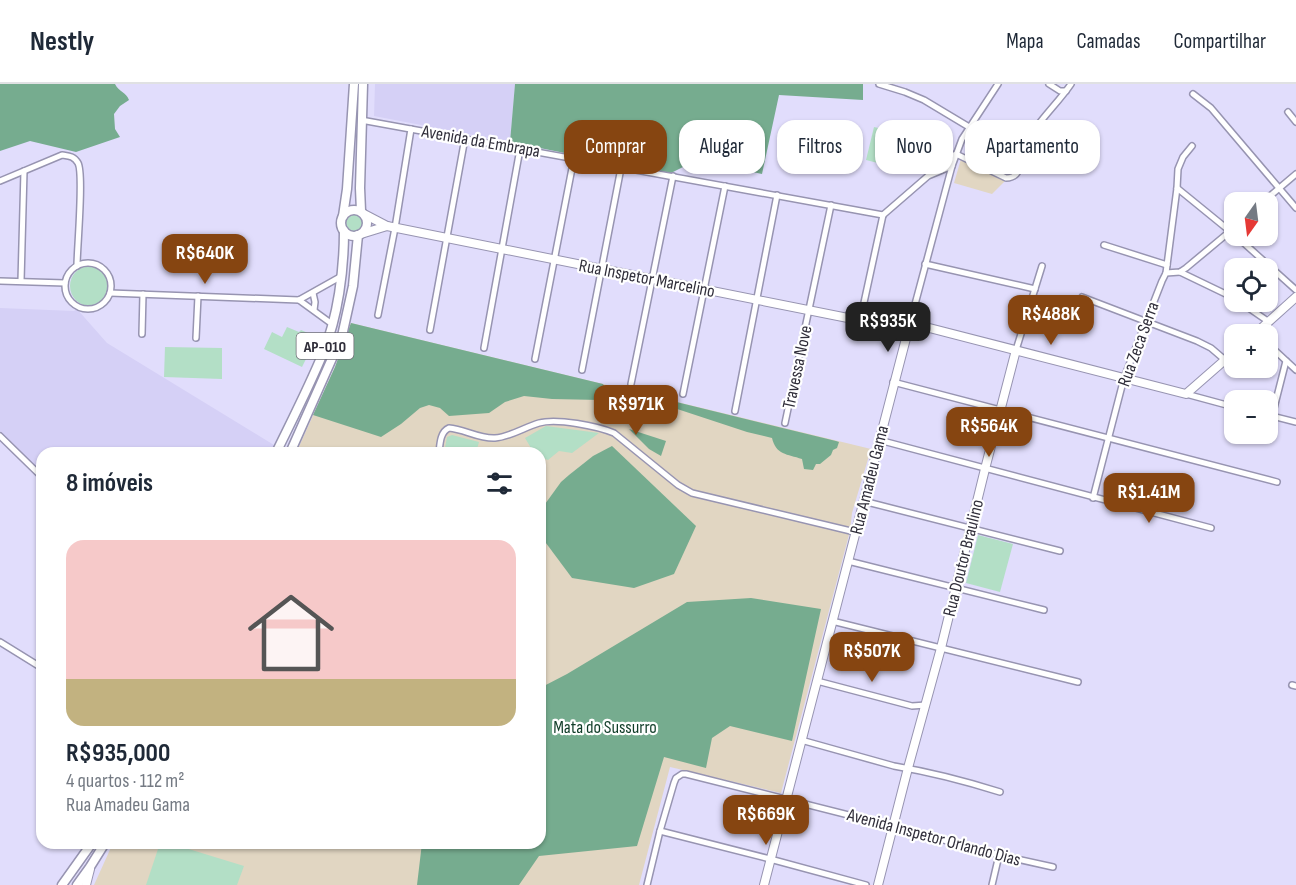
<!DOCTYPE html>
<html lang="pt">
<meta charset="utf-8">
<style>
body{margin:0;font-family:"Sofia Sans Condensed",sans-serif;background:#f2f2f3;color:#1f2937;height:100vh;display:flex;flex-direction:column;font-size:22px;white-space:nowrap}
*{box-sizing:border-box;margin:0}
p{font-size:20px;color:#747a83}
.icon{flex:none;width:33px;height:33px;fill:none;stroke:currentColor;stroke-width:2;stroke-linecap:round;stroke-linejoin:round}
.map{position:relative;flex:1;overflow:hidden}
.details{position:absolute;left:36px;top:363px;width:510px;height:402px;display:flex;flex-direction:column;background:#fff;border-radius:18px;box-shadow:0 2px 4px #0004}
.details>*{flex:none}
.top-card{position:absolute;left:564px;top:36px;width:570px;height:54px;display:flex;gap:12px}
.needle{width:39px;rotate:194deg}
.tools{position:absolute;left:1224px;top:108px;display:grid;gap:12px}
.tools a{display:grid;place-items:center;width:54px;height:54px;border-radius:12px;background:#fff;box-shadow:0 2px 4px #0004;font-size:30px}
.price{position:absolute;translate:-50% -51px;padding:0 14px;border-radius:12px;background:#864511;color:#fff;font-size:20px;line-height:39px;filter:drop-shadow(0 2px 3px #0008)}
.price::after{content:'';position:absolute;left:50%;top:36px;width:18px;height:14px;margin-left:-9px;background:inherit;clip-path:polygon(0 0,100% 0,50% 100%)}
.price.selected{background:#222;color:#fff}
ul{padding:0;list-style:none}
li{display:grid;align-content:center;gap:12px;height:318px;padding:0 30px}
li span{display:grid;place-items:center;height:186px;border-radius:18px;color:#555}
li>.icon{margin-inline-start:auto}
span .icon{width:108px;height:108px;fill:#fffc;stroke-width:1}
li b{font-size:26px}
h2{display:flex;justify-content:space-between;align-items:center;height:72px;padding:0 30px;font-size:26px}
.pill{padding:0 21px;border-radius:18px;background:#fff;box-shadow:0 2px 4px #0004;font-size:21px;line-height:54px}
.pill.selected{background:#864511;color:#fff}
header{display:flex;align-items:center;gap:36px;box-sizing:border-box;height:84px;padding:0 30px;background:#fff;border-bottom:2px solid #e0e1e3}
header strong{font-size:28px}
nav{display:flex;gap:33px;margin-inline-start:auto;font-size:21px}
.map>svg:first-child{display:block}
.built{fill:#d5d0f6}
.education{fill:#e1d6c2}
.green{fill:#b3dfc6}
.forest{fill:#76ac8f}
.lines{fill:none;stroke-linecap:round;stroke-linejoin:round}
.street-casing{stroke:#9794b1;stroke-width:8}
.secondary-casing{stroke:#9794b1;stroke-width:10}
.primary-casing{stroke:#9794b1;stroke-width:11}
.street{stroke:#fff;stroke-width:5}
.secondary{stroke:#fff;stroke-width:8}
.primary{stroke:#fff;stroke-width:8}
.labels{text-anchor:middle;stroke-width:4.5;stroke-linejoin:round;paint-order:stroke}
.shield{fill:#fff;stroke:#6e6d75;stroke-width:1.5}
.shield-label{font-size:16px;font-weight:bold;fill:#302e3a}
.street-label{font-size:18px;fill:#302e3a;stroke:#fff}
.park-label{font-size:18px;fill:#103d28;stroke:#fff}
</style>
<header>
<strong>Nestly</strong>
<nav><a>Mapa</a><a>Camadas</a><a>Compartilhar</a></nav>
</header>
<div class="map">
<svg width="1296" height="801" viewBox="0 0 1296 801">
<rect width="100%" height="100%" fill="#e1ddfc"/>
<g class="built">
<polygon points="375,0 515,0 510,58 374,32"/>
<polygon points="0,224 74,227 77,225 107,259 274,361 271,369 42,369 42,391 0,347"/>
</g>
<g class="education">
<polygon points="961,75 1005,97 992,110 954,99"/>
<polygon points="351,239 871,365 852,429 850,447 781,709 670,683 639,801 94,801 113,759 540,759 540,369 296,369 335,283"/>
</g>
<g class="green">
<polygon points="807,41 846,48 841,76 802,70"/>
<polygon points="874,43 921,54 913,88 866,76"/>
<circle cx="354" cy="138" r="11"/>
<circle cx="90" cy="202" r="20"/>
<polygon points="287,243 299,248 301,246 317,253 302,283 264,265 272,248 282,253"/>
<polygon points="165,263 222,264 222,295 164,293"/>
<polygon points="546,342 599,349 572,369 559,367 548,376 540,373 540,369 534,369 525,354"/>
<polygon points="452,351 479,358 477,365 467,363 465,369 444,369 447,353"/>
<polygon points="978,451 1013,460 1000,508 966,499"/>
<polygon points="160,759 169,759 244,782 237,801 146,801"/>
</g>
<g class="forest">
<path d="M0 0H115C119 8 126 8 129 16L120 22 114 30 115 45 120 53 76 68 30 57 0 67Z"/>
<polygon points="515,0 863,0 863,16 779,11 762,90 697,76 669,90 510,58"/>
<polygon points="351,239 603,300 607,307 605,312 600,316 552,315 524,312 505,318 489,329 449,332 440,324 429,321 420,324 401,340 381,353 313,331 335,283"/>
<path d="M656 313 836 357 839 358 837 364 833 366 831 371 820 380H816L813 386 804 385 802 375C787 370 776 371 772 354L747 348 659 319Z"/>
<polygon points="629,345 666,357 661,372 649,365"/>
<polygon points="612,362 696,442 674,490 634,504 572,494 540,451 540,427 561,398 569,391 593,372"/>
<polygon points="751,514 821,525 792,657 730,642 712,654 706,684 664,673 637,762 539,772 519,801 417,801 422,759 540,759 540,604 567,590 687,518"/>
</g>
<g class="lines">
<defs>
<g id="street">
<polyline points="879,0 905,8 924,16 969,43"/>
<polyline points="1049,0 1060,7 1066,7"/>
<polyline points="1193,10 1211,24 1296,124"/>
<polyline points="1288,28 1296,38"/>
<polyline points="361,36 883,131"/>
<polyline points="928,59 955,72"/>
<path d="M956 70 1006 94C1022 94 1020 77 1024 65 1034 40 1056 22 1071 0"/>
<path d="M0 97 62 71C69 72 74 72 78 79 84 90 77 165 77 182"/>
<polyline points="1177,104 1231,148"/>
<polyline points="1263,118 1296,90"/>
<polyline points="883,131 928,92 952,82"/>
<polyline points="1236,152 1296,206"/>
<polyline points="1104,161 1167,181"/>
<circle cx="88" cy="202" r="23"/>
<polyline points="925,180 1035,205"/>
<polyline points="1180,188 1234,214"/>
<polyline points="1166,189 1177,104 1178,85 1183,73 1192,62"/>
<polyline points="0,197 65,199"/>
<polyline points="21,197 24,87"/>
<polyline points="110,209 299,216 340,193"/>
<polyline points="313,209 315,218 314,226"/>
<polyline points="1082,213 1197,257 1211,264 1225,276"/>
<polyline points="299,216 332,240"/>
<polyline points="1240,218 1269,238"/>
<polyline points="378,231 395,144 411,45"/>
<polyline points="860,237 883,131"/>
<polyline points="910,239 952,82 962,55 998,0"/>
<polyline points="430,246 465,54"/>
<polyline points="142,250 143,210"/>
<polyline points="196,254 198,212"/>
<polyline points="1268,260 1296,286"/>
<polyline points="484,264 520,65"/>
<polyline points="1016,266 1042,182"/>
<polyline points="535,275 574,74"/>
<polyline points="582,286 621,84"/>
<polyline points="893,298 1277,398"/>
<polyline points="631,300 673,92"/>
<polyline points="683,310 725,102"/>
<polyline points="1186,310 1234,323"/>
<polyline points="735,327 777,111"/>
<polyline points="1268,331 1296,338"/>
<polyline points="1272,332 1286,277"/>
<polyline points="785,339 831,121"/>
<polyline points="0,352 42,393"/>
<polyline points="879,356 1211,444"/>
<path d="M439 369C440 360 440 348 449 344 464 345 479 355 495 354 510 353 525 343 539 339 557 334 597 342 614 349L678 401 692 409 855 448"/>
<polyline points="1093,414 1124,294 1162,197 1166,189 1180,188 1186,184 1234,144"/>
<polyline points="863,417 1060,467"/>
<polyline points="848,477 1044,526"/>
<polyline points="832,537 1078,598"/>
<polyline points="0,558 42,584"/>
<polyline points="817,597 912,622 926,621"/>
<polyline points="1292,601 1296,602"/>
<path d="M801 656 894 682C930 688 965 697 1000 708"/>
<polyline points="660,747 770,775 866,801"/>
<polyline points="647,801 660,747 674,699 676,694 682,690 686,690 892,742 999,771 1053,783"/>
<polyline points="992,801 999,771"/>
</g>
<g id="secondary">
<polyline points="364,130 387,142 908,246"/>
<polyline points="361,150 387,142"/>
<polyline points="1255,250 1296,213"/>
<polyline points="86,801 90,785"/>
<polyline points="764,801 910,239 1186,310 1234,268"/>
<polyline points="878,801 908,684 941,564 985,385 1016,266"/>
</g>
<g id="primary">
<circle cx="354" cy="139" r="13"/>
<polyline points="361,127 360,104 363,0"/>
<polyline points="343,132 347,105 354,0"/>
<path d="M276 369C292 336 309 303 323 269 338 233 344 186 344 147"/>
<polyline points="290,369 342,252 353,202 358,151"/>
<polyline points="62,801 92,759"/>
<polyline points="77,801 90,783 105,759"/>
</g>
</defs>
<use href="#street" class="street-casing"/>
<use href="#secondary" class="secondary-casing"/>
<use href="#primary" class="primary-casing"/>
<use href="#street" class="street"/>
<use href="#secondary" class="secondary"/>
<use href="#primary" class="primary"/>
</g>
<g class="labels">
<rect class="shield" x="296.5" y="249" width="57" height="26" rx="4.5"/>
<g class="shield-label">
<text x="325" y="268">AP-010</text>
</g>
<g class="street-label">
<text transform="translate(481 57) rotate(10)" y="6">Avenida da Embrapa</text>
<text transform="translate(647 194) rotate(11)" y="6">Rua Inspetor Marcelino</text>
<text transform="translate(1138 260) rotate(-70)" y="6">Rua Zeca Serra</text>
<text transform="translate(797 283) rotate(-78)" y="6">Travessa Nove</text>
<text transform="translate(869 396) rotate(-76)" y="6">Rua Amadeu Gama</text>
<text transform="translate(963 474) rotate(-76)" y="6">Rua Doutor Braulino</text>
<text transform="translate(934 753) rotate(15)" y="6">Avenida Inspetor Orlando Dias</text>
</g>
<g class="park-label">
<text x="605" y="649">Mata do Sussurro</text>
</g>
</g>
</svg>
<div class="tools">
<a><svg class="needle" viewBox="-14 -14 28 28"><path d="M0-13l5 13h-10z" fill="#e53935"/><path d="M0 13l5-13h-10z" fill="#747a83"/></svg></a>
<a><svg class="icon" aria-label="locate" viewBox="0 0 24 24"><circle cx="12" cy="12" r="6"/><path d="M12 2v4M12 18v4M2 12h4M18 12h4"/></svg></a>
<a>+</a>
<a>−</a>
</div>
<b class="price" style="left:205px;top:201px">R$640K</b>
<b class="price" style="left:1051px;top:262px">R$488K</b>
<b class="price selected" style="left:888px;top:269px">R$935K</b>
<b class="price" style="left:636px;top:352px">R$971K</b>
<b class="price" style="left:989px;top:374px">R$564K</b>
<b class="price" style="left:1149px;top:440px">R$1.41M</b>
<b class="price" style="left:872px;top:599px">R$507K</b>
<b class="price" style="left:766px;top:762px">R$669K</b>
<div class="top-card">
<a class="pill selected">Comprar</a>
<a class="pill">Alugar</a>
<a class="pill">Filtros</a>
<a class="pill">Novo</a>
<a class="pill">Apartamento</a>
</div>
<section class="details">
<h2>8 imóveis<svg class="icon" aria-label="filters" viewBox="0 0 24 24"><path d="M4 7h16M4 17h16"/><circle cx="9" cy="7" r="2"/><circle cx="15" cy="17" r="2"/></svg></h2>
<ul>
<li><span style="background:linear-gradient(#f6c9c9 75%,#c2b280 0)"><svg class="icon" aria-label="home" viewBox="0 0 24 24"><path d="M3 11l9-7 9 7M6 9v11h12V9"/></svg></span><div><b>R$935,000</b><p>4 quartos · 112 m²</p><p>Rua Amadeu Gama</p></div></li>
</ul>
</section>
</div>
